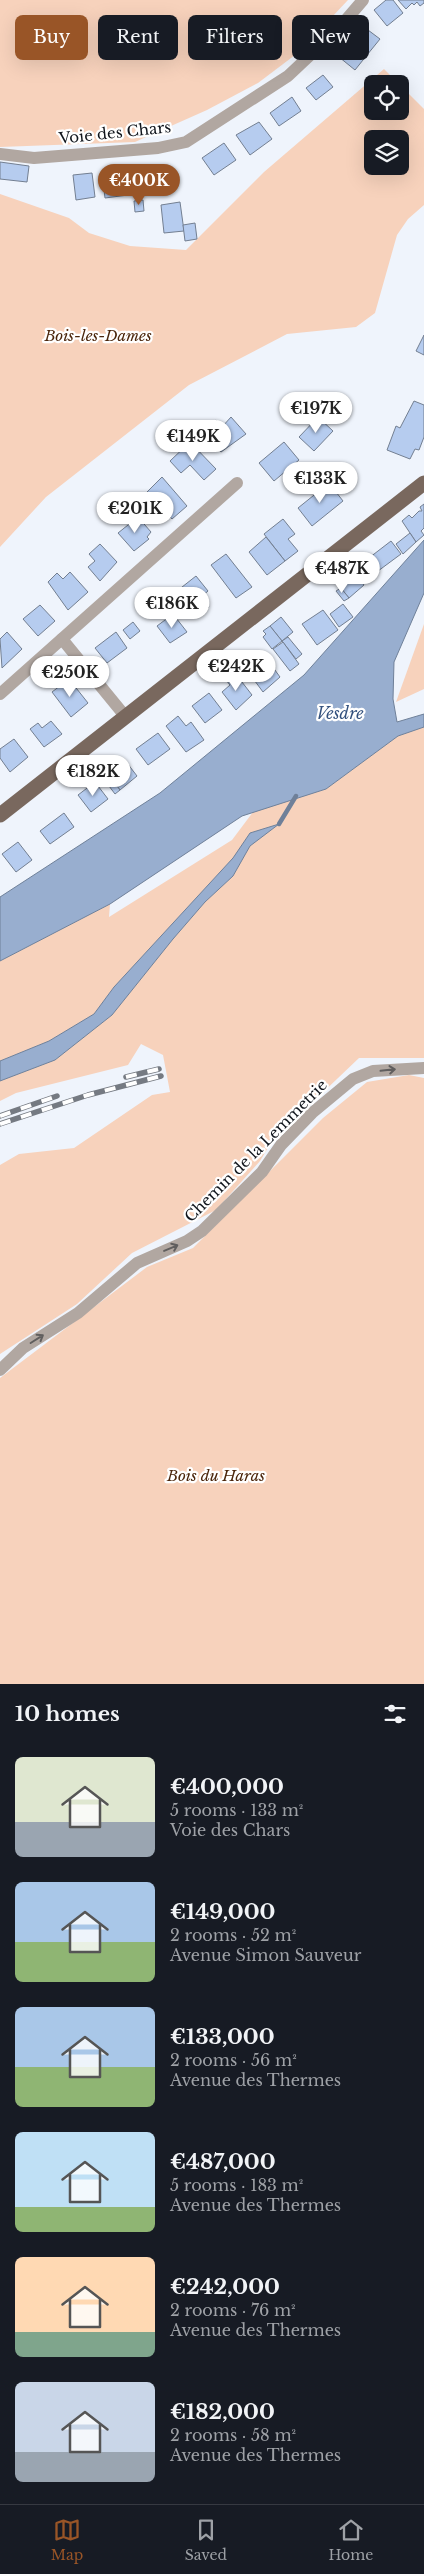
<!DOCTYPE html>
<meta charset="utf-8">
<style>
body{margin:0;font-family:"Libre Baskerville",serif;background:#242831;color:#f1f3f6;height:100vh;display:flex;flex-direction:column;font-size:19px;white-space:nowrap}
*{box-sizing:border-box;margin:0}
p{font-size:16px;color:#9ea1a6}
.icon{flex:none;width:28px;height:28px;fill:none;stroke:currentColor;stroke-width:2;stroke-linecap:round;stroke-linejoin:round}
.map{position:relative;height:1684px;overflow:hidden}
.details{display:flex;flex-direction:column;background:#171b24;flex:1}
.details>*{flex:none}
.top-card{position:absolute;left:15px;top:15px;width:395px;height:45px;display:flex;gap:10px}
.tools{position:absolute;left:364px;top:75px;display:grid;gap:10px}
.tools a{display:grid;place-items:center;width:45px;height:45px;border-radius:8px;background:#171b24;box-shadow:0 5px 20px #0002;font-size:25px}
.price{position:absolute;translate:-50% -42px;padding:0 11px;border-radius:18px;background:#fff;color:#222;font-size:16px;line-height:32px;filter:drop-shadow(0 1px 2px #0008)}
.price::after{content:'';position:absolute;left:50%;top:30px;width:15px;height:11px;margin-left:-8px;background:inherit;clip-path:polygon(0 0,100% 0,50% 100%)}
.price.selected{background:#995527;color:#fff}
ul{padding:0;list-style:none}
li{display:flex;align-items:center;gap:15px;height:125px;padding:0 15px}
li span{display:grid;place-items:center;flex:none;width:140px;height:100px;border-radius:8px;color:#555}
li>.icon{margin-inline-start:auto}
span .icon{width:60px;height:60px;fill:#fffc;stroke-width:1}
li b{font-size:21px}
h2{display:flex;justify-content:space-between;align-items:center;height:60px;padding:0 15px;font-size:21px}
.chip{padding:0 18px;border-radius:8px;background:#171b24;box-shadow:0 5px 20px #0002;font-size:18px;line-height:45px}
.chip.selected{background:#995527;color:#fff}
.dock{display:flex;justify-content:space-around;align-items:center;height:70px;border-top:1px solid #363941;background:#171b24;font-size:14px;color:#9ea1a6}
.dock a{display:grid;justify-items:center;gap:2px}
.dock .selected{color:#995527}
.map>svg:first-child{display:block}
.green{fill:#f7d2bc;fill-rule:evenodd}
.water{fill:#98aecf;stroke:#6f8099}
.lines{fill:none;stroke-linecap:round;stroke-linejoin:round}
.stream{stroke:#6f8099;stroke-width:4.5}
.building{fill:#b6ccef;stroke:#737f91}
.minor{stroke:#b1a7a1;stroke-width:12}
.primary{stroke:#79685e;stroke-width:15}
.rail-casing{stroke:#757a82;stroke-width:5.5}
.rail{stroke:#fff;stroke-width:4;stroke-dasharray:11;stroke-linecap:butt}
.oneway{stroke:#605e5e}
.labels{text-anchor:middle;stroke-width:4.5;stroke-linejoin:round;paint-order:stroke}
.street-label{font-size:15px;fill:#10151c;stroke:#fff}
.park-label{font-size:15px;font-style:italic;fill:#4b260c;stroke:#fff}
.water-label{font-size:16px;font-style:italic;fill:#32507d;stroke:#fff}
</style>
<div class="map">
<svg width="424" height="1684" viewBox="0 0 424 1684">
<rect width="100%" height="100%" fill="#eff4fc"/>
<g class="green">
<polygon points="0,0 348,0 299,52 258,83 207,110 135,142 0,147"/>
<path d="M384 69 399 84H372V111H400V85L424 109V205L408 219 397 235 375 313 356 327 287 334 189 385 46 497 0 547V194L69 218 89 233 130 246 186 250 264 172ZM372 139H400V166H372Z"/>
<polygon points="424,624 424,689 396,702"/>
<polygon points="424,727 424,1058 359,1058 272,1141 260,1161 216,1210 132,1253 77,1304 0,1354 0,1165 19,1154 74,1148 152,1095 170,1092 163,1055 141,1044 128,1065 16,1093 0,1101 0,1081 55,1060 112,1015 173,939 205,902 233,876 250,846 277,825 250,833 233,858 114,987 94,1014 49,1041 0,1061 0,961 110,904 109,917 232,840 253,812 326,789 398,736"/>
<polygon points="409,1075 424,1078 424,1684 0,1684 0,1378 147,1267 193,1248 323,1118 367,1082"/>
</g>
<g class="water">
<polygon points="424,540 424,593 394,662 393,699 397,722 424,714 424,727 398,736 326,789 242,816 110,904 0,961 0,897 160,793 304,675"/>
<polygon points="279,824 250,846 233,876 205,902 173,939 112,1015 55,1060 0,1081 0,1061 49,1041 94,1014 114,987 233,858 250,833"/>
</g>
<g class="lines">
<polyline class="stream" points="279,824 296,796"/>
</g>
<g class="building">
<polygon points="386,0 393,0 403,13 387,26 374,10"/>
<polygon points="398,0 424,0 424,3 420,6 417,2 414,5 412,3 406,9"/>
<polygon points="364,27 380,39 367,55 352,42"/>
<polygon points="352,42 367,55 355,70 339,57"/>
<polygon points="323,75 333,87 316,100 306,88"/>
<polygon points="292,97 301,111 279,126 270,113"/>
<polygon points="259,122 272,139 250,155 236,135"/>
<polygon points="224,143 236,160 214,175 202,158"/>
<polygon points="0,162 29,166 27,182 0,179"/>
<polygon points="125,172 128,195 105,198 102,174"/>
<polygon points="92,173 95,197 76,200 73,175"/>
<polygon points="152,173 154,190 137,192 135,175"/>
<polygon points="143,200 144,211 135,212 134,201"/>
<polygon points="180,202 184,231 164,233 161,205"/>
<polygon points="195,223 197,239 185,241 183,225"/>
<polygon points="424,335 424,355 416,351"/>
<polygon points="414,401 424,405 424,437 419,450 415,449 410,459 387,450 396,426 400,428"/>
<polygon points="231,417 246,434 221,452 203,431 216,420 222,427"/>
<polygon points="318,417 333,431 314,451 299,437"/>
<polygon points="190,442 216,469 204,480 190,465 181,473 170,461"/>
<polygon points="284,442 299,460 274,481 259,463"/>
<polygon points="162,477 187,506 172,519 161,507 158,510 144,495"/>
<polygon points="329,483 343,501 312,526 298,508"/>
<polygon points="424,504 424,528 421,531 424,535 416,542 402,521 409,515 412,518 419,511 422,511 420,507"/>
<polygon points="138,517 151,532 147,537 149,539 134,551 118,533"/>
<polygon points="283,519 295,534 288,539 298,551 285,561 264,534"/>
<polygon points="410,533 416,542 403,554 396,544"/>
<polygon points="266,537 285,561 267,575 249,552"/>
<polygon points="391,541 401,554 374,574 365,561"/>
<polygon points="100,544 117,562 100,581 88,567 95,561 89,554"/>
<polygon points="226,554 252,587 236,598 211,565"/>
<polygon points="70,572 88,592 68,610 48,582 57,573 63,579"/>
<polygon points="196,576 208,591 201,597 209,607 197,616 177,591"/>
<polygon points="358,577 364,585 349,598 339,586 347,578 351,582"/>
<polygon points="341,588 349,598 344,601 336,591"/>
<polygon points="343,604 353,617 339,627 330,614"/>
<polygon points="40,605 55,621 38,636 23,619"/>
<polygon points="323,610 338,630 317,645 302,624"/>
<polygon points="173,614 187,632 170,643 157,626"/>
<polygon points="281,617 293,632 282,641 270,626"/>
<polygon points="133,622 140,631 130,639 123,630"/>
<polygon points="270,626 282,641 272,649 263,637 266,634 263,631"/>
<polygon points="7,632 22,649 2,668 0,639"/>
<polygon points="116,632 127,648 107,663 95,648"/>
<polygon points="288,637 302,654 296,659 282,641"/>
<polygon points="283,642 299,664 290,671 273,649"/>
<polygon points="261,651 280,677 263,692 246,669 256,661 253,657"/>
<polygon points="235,673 252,695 236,710 222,692 230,685 226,680"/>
<polygon points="69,679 88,703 71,717 52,692"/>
<polygon points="209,693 222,710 205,723 192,706"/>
<polygon points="178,716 186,726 191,722 204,740 186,752 166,726"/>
<polygon points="51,721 62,734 44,747 30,729 38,723 42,728"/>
<polygon points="158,733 170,749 148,765 136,749"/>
<polygon points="14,739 28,757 10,772 0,758 0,749"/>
<polygon points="124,759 137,776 120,790 107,773"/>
<polygon points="108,774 120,790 115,794 103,778"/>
<polygon points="95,782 108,799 91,812 78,795"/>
<polygon points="64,813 74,827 50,844 40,831"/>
<polygon points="18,842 32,860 16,872 2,854"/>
</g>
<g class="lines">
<g class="minor">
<polyline points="0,154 34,158 158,148 186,142 288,76 339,28 363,0"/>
<polyline points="62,639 125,716"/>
<polyline points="0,694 237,483"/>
<polyline points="0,1370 23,1348 78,1313 137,1263 187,1241 202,1231 262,1172 281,1145 312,1113 353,1079 373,1071 424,1068"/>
</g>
<polyline class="primary" points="0,815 424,483"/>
<defs>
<g id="rail">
<polyline points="126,1077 159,1069"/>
<polyline points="0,1116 57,1096"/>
<polyline points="0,1124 88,1095 161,1076"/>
</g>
</defs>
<use href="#rail" class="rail-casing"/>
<use href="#rail" class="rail"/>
</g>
<defs><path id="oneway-shaft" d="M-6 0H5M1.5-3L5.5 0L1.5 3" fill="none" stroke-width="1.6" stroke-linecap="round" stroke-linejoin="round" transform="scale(1.25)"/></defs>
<g class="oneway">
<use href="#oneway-shaft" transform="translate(388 1070) rotate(-6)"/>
<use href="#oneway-shaft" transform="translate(171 1248) rotate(-23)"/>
<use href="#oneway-shaft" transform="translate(37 1339) rotate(-32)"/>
</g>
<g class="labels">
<g class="street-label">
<text transform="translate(115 133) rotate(-6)" y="5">Voie des Chars</text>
<text transform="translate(256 1151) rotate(-45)" y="5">Chemin de la Lemmetrie</text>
</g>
<g class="park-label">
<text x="98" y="341">Bois-les-Dames</text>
<text x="216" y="1481">Bois du Haras</text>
</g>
<g class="water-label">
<text x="340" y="719">Vesdre</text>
</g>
</g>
</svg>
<div class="tools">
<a><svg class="icon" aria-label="locate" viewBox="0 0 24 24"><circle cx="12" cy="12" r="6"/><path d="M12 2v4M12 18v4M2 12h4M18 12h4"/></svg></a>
<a><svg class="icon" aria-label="layers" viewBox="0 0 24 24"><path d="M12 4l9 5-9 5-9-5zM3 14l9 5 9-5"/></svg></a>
</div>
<b class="price selected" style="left:139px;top:206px">€400K</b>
<b class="price" style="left:316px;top:434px">€197K</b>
<b class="price" style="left:193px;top:462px">€149K</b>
<b class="price" style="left:320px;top:504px">€133K</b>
<b class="price" style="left:135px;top:534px">€201K</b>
<b class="price" style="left:342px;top:594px">€487K</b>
<b class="price" style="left:172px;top:629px">€186K</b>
<b class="price" style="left:236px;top:692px">€242K</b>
<b class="price" style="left:70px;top:698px">€250K</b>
<b class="price" style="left:93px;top:797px">€182K</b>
<div class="top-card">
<a class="chip selected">Buy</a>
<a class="chip">Rent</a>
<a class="chip">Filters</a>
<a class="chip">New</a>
</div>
</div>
<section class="details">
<h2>10 homes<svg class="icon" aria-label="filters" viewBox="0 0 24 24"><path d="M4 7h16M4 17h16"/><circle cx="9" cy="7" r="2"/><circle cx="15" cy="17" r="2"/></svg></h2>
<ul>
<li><span style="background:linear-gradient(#dfe7d0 65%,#9aa5b1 0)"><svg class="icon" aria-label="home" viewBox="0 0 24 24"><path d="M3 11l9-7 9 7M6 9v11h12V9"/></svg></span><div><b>€400,000</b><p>5 rooms · 133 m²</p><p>Voie des Chars</p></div></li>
<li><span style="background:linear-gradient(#a9c7e8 60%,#8fb573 0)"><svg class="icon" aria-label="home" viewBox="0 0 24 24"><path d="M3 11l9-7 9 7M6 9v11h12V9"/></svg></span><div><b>€149,000</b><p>2 rooms · 52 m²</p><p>Avenue Simon Sauveur</p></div></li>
<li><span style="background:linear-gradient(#a9c7e8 60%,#8fb573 0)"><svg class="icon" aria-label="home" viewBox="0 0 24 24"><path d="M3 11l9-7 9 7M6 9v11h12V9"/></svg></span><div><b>€133,000</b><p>2 rooms · 56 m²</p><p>Avenue des Thermes</p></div></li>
<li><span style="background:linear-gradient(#bfe0f5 75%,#8fb573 0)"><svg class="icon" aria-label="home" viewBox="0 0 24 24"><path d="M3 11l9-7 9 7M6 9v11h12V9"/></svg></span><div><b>€487,000</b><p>5 rooms · 183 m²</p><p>Avenue des Thermes</p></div></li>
<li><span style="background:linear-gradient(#ffd9b3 75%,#7fa58c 0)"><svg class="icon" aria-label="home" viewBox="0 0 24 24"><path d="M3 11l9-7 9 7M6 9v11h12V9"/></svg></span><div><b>€242,000</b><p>2 rooms · 76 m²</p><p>Avenue des Thermes</p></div></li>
<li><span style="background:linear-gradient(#c9d6e8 70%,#9aa5b1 0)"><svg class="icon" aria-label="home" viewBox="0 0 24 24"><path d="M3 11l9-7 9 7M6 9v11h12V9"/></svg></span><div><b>€182,000</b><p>2 rooms · 58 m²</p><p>Avenue des Thermes</p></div></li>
</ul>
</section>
<nav class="dock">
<a class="selected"><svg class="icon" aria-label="map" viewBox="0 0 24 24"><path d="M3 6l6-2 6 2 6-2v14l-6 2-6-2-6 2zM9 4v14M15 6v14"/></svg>Map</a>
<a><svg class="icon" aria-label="saved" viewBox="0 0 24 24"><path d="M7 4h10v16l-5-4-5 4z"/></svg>Saved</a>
<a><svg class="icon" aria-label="home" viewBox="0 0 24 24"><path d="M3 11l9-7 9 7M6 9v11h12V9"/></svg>Home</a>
</nav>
